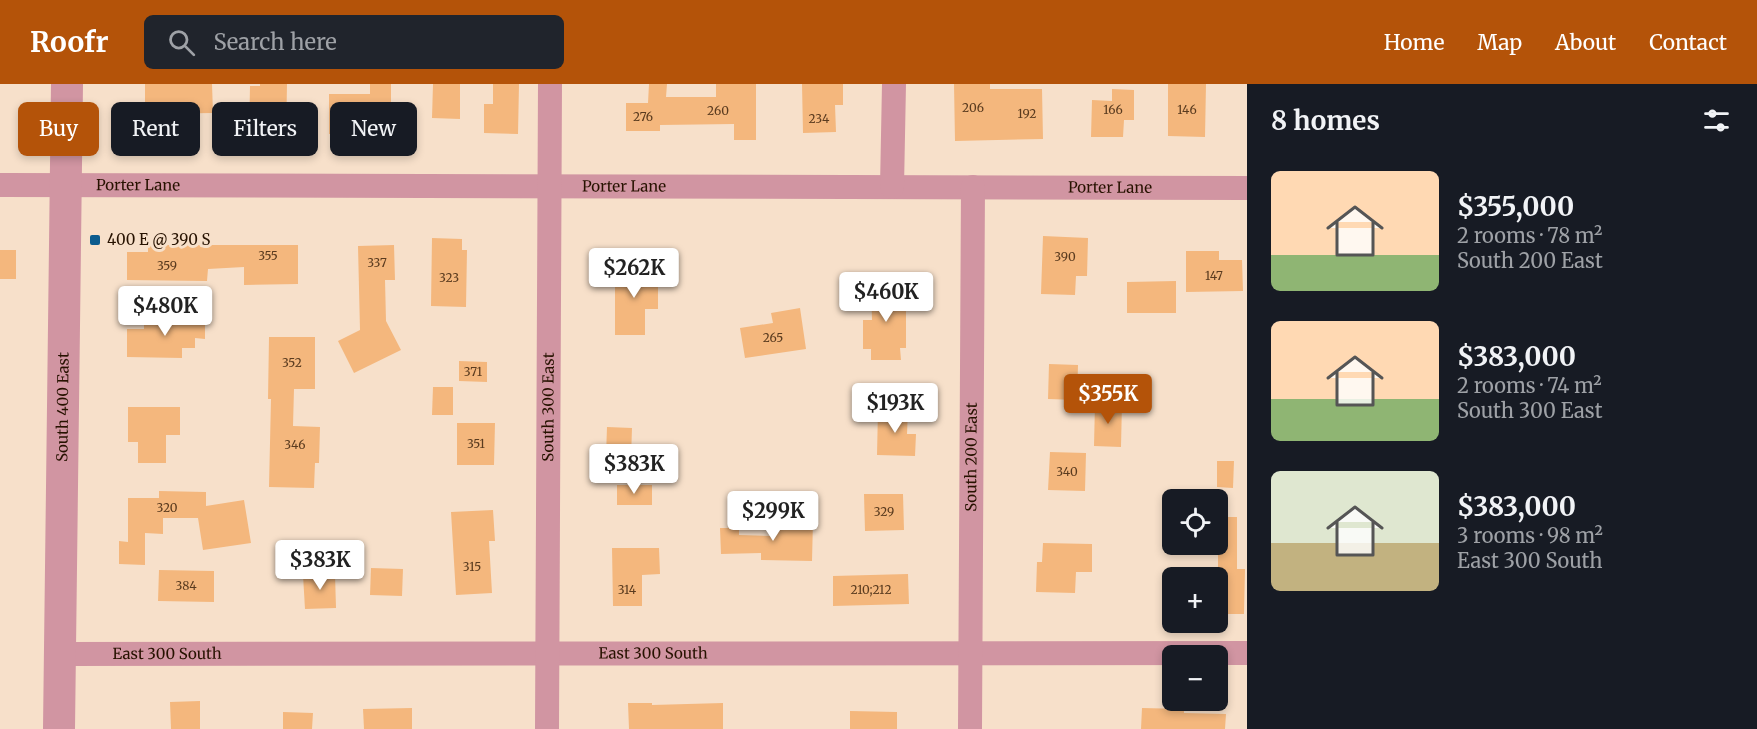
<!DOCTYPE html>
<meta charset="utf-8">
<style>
body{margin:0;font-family:Merriweather,serif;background:#20242c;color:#f1f3f6;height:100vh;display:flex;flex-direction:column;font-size:22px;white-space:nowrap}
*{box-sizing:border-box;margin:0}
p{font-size:20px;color:#9ea1a6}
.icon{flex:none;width:33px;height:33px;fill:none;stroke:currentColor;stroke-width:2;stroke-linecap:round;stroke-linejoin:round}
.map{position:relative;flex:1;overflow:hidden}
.details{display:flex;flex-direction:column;background:#171b24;width:510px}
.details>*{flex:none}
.top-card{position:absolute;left:18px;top:18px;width:570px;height:54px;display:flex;gap:12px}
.controls{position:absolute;left:1162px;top:405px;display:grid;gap:12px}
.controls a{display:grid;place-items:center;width:66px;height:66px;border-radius:9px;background:#171b24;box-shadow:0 3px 9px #0003;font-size:30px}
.price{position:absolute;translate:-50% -51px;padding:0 14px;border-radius:6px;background:#fff;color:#222;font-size:20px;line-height:39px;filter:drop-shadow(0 2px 3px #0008)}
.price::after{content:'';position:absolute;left:50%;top:36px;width:18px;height:14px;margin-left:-9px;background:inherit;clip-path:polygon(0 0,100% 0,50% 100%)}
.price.on{background:#b45309;color:#fff}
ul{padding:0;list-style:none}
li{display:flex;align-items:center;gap:18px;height:150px;padding:0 24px}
li span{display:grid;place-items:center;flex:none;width:168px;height:120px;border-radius:9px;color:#555}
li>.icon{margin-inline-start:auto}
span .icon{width:72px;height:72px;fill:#fffc;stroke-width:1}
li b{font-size:26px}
h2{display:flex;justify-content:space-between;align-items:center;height:72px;padding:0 24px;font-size:26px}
.pill{padding:0 21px;border-radius:9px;background:#171b24;box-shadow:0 3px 9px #0003;font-size:21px;line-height:54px}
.pill.on{background:#b45309;color:#fff}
header{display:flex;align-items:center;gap:36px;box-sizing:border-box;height:84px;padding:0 30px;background:#b45309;color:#fff}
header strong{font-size:28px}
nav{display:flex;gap:33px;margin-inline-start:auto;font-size:21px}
.search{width:420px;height:54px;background:#20242c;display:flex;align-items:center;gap:15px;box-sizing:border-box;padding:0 21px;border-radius:9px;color:#9ea1a6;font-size:22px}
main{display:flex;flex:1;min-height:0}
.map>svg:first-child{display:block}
.building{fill:#f4b77d}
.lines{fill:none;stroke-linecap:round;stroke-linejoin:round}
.minor{stroke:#d195a2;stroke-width:24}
.tertiary{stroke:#d195a2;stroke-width:32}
.poi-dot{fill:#0c5b8d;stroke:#f7e0ca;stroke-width:2}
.labels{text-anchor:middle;stroke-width:6;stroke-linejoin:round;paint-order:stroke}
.number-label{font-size:12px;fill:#5a3b1f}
.street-label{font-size:15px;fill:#271200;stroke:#f7e0ca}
.poi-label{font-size:15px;fill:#271200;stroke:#f7e0ca;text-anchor:start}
</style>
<header>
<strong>Roofr</strong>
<div class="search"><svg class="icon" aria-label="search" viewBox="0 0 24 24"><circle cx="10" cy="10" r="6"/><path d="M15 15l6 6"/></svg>Search here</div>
<nav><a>Home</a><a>Map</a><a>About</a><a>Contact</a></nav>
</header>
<main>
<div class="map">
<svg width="1247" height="645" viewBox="0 0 1247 645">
<rect width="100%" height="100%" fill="#f7e0ca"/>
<g class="building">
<polygon points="145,0 212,0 213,29 145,30"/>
<polygon points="260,0 287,0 286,55 249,55 250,2 260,2"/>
<polygon points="370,0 391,0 391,23 372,22 372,50 329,50 329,10 370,10"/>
<polygon points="433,0 460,0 460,35 432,34"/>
<polygon points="493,0 519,0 518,50 484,49 484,20 493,20"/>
<polygon points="649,0 667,0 666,13 716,13 716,0 756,0 756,56 734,56 734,40 660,41 660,47 626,47 626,19 648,19"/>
<polygon points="802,0 843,0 843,21 835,21 836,48 803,49"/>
<polygon points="954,0 990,0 990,5 1042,5 1043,55 955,57"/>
<polygon points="1168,0 1206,0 1205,53 1168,52"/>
<polygon points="1112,5 1134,6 1134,36 1124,36 1123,53 1091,53 1092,16 1112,17"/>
<polygon points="1043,152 1088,154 1087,192 1076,192 1075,211 1041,210"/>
<polygon points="432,154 462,155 462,166 467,166 466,223 431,222"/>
<polygon points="148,161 298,161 298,200 244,201 244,183 208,185 207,197 127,196 127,168 148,168"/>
<polygon points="394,161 395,196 385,196 386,237 401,266 354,289 338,257 360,246 358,162"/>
<rect x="0" y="166" width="16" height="29"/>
<polygon points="1186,167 1219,167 1219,176 1242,176 1243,207 1186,208"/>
<polygon points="615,185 658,185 658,225 645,225 645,251 615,251"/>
<polygon points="1176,197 1176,229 1127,229 1127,198"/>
<polygon points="871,202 906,202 906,264 900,264 901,276 871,276 871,265 863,265 863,236 872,236"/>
<polygon points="800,224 806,265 745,274 740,244 773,239 771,229"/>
<polygon points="144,233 205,233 205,255 195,254 195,264 182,264 182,274 127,273 127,245 144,245"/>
<polygon points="269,253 315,253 315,305 294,305 293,342 320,343 319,379 315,379 314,404 269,403 271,315 268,315"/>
<polygon points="459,277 487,278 487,298 459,297"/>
<polygon points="1049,280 1078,281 1077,316 1048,315"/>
<polygon points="433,303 453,303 453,331 432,331"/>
<polygon points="1095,319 1122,319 1121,363 1094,362"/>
<polygon points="128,323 180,323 180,351 166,351 166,379 138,379 138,358 128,358"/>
<polygon points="878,326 908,326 907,350 916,350 915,372 877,371"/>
<polygon points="457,339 495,339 494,381 457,381"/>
<polygon points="607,343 632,344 631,374 606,372"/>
<polygon points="1050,368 1086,369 1085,407 1048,406"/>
<polygon points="1217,377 1234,377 1233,404 1217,403"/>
<rect x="617" y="401" width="35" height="20"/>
<polygon points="159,407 206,408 206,422 244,416 251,459 203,466 198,434 163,434 163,450 145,449 145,481 119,480 119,457 128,458 128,414 159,414"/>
<polygon points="864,410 903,410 904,446 865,447"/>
<polygon points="493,426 495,457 489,457 492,509 456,511 451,428"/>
<polygon points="1218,433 1237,433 1237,485 1245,485 1244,530 1218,530"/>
<polygon points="772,436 813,437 812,477 761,476 761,469 721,470 720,444 739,444 739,451 771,452"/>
<polygon points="1043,459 1092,460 1092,488 1076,488 1075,509 1036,508 1037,478 1042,478"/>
<polygon points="612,464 659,464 660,490 642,491 642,522 613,522"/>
<polygon points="371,484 403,485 402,512 370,511"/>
<polygon points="159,486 214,487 214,518 158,517"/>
<polygon points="335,490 336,524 305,525 303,491"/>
<polygon points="908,490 909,520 833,522 833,492"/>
<polygon points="200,617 200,645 171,645 170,618"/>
<polygon points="628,619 652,619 652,621 723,619 723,645 629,645"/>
<polygon points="412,624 412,645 364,645 363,625"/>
<polygon points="1142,624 1184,625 1184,629 1226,630 1225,645 1141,645"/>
<polygon points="850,627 897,628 897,645 850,645"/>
<polygon points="283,628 313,629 312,645 283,645"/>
</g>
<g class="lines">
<g class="minor">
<path id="s1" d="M0 101 1247 104"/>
<polyline points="892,103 894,0"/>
<path id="s2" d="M59 570 1247 569"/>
<path id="s3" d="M547 645 550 0"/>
<path id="s4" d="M970 645 973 103"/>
</g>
<path class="tertiary" id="s5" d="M59 645 67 0"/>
</g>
<rect class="poi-dot" x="89" y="150" width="12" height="12" rx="3"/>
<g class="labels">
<g class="number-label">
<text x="973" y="28">206</text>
<text x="1113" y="30">166</text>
<text x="1187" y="30">146</text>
<text x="718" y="31">260</text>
<text x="1027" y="34">192</text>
<text x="643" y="37">276</text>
<text x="819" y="39">234</text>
<text x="268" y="176">355</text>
<text x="1065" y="177">390</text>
<text x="377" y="183">337</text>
<text x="167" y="186">359</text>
<text x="1214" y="196">147</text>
<text x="449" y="198">323</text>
<text x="773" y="258">265</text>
<text x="292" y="283">352</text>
<text x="473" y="292">371</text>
<text x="476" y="364">351</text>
<text x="295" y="365">346</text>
<text x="1067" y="392">340</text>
<text x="167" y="428">320</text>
<text x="884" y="432">329</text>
<text x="472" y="487">315</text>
<text x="186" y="506">384</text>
<text x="627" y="510">314</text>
<text x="871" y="510">210;212</text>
</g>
<g class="street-label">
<text dy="5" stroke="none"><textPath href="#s1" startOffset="138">Porter Lane</textPath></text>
<text dy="5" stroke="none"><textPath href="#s1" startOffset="624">Porter Lane</textPath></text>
<text dy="5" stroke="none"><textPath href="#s1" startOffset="1110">Porter Lane</textPath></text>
<text dy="5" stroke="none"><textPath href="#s3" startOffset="322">South 300 East</textPath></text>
<text dy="5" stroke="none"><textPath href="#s5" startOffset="322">South 400 East</textPath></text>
<text dy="5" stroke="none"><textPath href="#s4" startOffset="272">South 200 East</textPath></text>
<text dy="5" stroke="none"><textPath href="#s2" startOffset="594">East 300 South</textPath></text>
<text dy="5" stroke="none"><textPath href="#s2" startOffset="108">East 300 South</textPath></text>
</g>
<g class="poi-label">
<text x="107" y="161">400 E @ 390 S</text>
</g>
</g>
</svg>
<div class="controls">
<a><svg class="icon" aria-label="locate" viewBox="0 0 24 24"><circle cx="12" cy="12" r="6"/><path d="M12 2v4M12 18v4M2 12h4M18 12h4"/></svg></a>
<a>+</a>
<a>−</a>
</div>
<b class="price" style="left:634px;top:215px">$262K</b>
<b class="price" style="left:886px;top:239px">$460K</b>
<b class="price" style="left:165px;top:253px">$480K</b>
<b class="price on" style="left:1108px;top:341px">$355K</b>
<b class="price" style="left:895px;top:350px">$193K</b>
<b class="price" style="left:634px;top:411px">$383K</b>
<b class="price" style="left:773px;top:458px">$299K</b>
<b class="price" style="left:320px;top:507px">$383K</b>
<div class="top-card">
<a class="pill on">Buy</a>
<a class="pill">Rent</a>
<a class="pill">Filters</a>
<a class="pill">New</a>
</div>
</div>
<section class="details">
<h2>8 homes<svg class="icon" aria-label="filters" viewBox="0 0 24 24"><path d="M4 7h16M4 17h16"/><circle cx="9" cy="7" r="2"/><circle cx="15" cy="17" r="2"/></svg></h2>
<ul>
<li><span style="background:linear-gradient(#ffd9b3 70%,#8fb573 0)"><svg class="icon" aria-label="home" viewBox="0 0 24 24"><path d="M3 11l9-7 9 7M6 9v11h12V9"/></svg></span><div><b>$355,000</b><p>2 rooms · 78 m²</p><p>South 200 East</p></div></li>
<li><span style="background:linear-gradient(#ffd9b3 65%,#8fb573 0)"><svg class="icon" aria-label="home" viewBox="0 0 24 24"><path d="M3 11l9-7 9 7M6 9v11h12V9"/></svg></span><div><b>$383,000</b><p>2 rooms · 74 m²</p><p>South 300 East</p></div></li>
<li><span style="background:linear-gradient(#dfe7d0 60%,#c2b280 0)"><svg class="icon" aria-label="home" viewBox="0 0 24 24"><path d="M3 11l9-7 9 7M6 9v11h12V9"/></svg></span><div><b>$383,000</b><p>3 rooms · 98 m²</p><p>East 300 South</p></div></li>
</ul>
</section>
</main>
